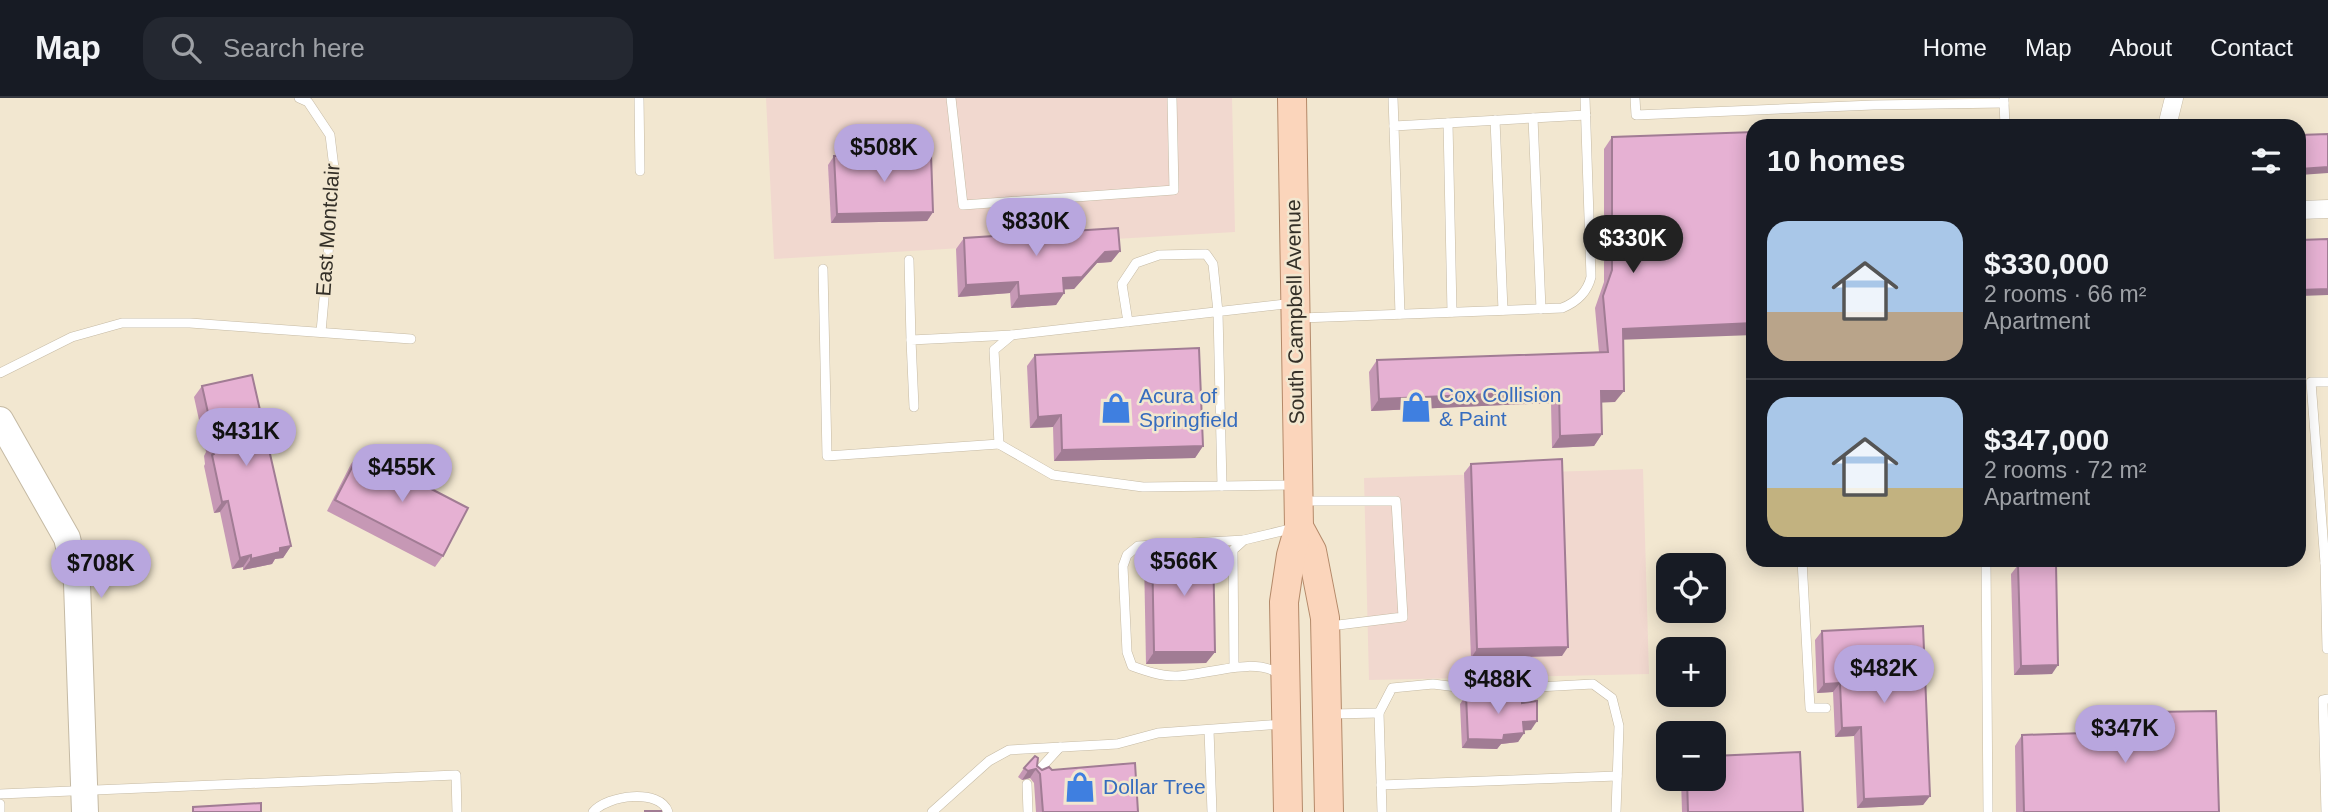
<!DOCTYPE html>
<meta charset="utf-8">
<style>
body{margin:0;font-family:Helvetica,sans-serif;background:#242831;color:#f1f3f6;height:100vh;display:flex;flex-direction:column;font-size:26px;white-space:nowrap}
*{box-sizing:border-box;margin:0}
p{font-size:23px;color:#9ea1a6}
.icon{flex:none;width:38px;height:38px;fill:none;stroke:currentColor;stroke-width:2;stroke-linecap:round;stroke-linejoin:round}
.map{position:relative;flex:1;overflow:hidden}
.sheet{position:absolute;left:1746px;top:21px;width:560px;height:448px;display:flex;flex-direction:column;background:#171b24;border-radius:21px;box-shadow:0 4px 18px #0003}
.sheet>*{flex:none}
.controls{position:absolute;left:1656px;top:455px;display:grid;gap:14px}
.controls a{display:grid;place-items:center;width:70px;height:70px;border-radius:14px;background:#171b24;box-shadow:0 4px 18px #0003;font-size:35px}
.price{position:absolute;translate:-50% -60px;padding:0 16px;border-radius:24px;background:#b8a6de;color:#111;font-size:23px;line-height:46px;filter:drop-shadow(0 2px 4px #0008)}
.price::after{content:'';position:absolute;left:50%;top:42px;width:21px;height:16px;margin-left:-10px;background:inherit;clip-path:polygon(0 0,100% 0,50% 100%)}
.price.on{background:#222;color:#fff}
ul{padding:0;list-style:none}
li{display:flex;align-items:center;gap:21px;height:175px;padding:0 21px}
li+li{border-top:2px solid #363941}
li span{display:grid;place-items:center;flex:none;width:196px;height:140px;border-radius:21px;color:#555}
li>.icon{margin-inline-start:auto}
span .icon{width:84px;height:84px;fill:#fffc;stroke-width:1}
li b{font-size:30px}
h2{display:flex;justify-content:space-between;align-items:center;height:84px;padding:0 21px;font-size:30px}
header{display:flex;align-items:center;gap:42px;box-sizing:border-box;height:98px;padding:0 35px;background:#171b24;border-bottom:2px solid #363941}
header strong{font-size:33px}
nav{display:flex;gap:38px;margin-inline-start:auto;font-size:24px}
.search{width:490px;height:63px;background:#242831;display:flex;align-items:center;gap:18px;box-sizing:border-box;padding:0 24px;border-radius:21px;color:#9ea1a6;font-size:26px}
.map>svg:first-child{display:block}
.commercial{fill:#f1d8cf}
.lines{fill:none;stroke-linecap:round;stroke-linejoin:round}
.lane-casing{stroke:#c5baa4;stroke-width:10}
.street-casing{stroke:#c5baa4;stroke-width:19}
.secondary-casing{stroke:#c5baa4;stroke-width:28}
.primary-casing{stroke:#b48969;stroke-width:30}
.lane{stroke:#fff;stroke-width:9}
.street{stroke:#fff;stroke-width:18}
.secondary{stroke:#fff;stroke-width:26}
.primary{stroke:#fbd5bb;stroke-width:28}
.wall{fill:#c698b5}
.shaded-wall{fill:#a17c94}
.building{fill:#e6b1d3;stroke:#a17c94;stroke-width:2}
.labels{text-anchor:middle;stroke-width:5;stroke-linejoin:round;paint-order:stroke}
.street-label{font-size:21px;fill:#332f27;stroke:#f2e7d0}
.shop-label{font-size:21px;fill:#366cbe;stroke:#f2e7d0;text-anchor:start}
</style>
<header>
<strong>Map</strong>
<div class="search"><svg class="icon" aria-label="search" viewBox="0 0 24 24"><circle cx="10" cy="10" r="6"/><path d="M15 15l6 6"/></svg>Search here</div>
<nav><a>Home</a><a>Map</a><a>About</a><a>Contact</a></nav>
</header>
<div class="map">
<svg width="2328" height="714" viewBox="0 0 2328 714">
<rect width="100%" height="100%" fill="#f2e7d0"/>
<g class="commercial">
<polygon points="766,0 1232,0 1235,134 774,161"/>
<polygon points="1643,371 1649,576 1369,582 1364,380"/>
</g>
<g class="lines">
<defs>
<g id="lane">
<polyline points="299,0 308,4 330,37 335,78 321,234"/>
<polyline points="639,0 640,73"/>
<polyline points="951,0 963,107 1174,92 1172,0"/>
<polyline points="1393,0 1394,28"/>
<polyline points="1635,0 1636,17 1873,7 2004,5 2004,0"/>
<polyline points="2004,5 2005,28"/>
<polyline points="1533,20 1541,211"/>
<polyline points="1495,22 1503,212"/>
<polyline points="1448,25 1452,214"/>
<polyline points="909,162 911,242"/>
<polyline points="823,171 827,358 999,346"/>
<polyline points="1400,216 1394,28 1586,17"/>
<path d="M1301 220 1562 210C1577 204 1587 195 1591 179L1585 0"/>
<polyline points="1128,224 1122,186 1136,165 1159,157 1206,156 1213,166 1218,214 1222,388 1143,389 1053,377 999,346 994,252 1012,237 1294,205"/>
<polyline points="0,275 72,239 122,225 190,225 411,241"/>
<polyline points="914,309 911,242 1012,237"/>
<polyline points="1222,388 1294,387"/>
<polyline points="1302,403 1396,403 1403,519 1330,528"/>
<path d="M1244 442 1138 448 1127 457 1123 468 1127 554 1132 568C1146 573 1160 578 1175 578 1206 578 1254 557 1281 577"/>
<polyline points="1802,462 1810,610 1826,610"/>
<polyline points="1986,462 1988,714"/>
<polyline points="2325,465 2311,284 2328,284"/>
<polyline points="2327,551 2325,465 2328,465"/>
<polyline points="1234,569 1233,452 1244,442 1294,430"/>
<polyline points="1332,616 1379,615"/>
<polyline points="1209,632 1212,714"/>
<polyline points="1037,674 1060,649"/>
<polyline points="1027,686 1028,714"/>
<polyline points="1381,687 1617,678"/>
<polyline points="0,696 456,677 457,714"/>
<polyline points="0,706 0,714"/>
<path d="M593 714C607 697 660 690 668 714"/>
<polyline points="932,714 989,663 1009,652 1117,646 1158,635 1284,626"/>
<polyline points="1382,714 1379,615 1392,590 1433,586 1481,592 1593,586 1612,600 1619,628 1616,714"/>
<polyline points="2326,714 2323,602 2328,601"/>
</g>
<g id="street">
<polyline points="2167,28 2174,0"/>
<polyline points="2300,112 2328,111"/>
</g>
<polyline id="secondary" points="0,322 67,440 77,485 85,714"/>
<g id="primary">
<polyline points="1299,429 1312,453 1325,520 1329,714"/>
<polyline points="1288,714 1284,504 1291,457 1299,429 1292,0"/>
</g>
</defs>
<use href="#lane" class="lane-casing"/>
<use href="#street" class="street-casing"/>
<use href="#secondary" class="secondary-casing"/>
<use href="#primary" class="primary-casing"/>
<use href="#lane" class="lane"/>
<use href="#street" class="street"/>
<use href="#secondary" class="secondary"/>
<use href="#primary" class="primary"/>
</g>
<g class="wall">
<polygon points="1612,39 1623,242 1615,304 1601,304 1602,336 1594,348 1552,350 1551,305 1371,313 1369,274 1377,262 1599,254 1595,210 1604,184 1604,51"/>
<polygon points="834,58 933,114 927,123 831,125 828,67"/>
<polygon points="964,140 1120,153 1111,164 1097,165 1074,191 1064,191 1064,195 1056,207 1011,210 1010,195 958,199 956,151"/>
<polygon points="1035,257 1203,348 1195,360 1054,363 1053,329 1030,330 1027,268"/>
<polygon points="202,288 291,448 283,460 275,461 272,466 243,472 243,469 232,471 220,414 214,415 204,368 205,366 204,358 206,354 194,299"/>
<polygon points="360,354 443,458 435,469 327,413 351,366"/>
<polygon points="1471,366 1562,558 1471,560 1464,375"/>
<polygon points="1152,448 1215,554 1206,565 1146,566 1144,459"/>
<polygon points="2018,467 2052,576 2014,577 2011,476"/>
<polygon points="1822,533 1930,698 1923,707 1857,710 1854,638 1835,639 1833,594 1817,595 1815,542"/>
<polygon points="1466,597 1502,598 1522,605 1531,632 1524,632 1524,635 1518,644 1501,646 1497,651 1462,650 1460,606"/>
<polygon points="2084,615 2219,714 2016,714 2015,648 2022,637 2077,636 2077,626"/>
<polygon points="1037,668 1042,672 1052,672 1138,714 1036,714 1034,685 1030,680 1022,682 1018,679 1024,670"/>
<polygon points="1681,681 1713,681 1803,714 1682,714"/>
</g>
<g class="shaded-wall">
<polygon points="2328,69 2328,75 2300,77 2300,71"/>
<polygon points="933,114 927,123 831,125 837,116"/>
<polygon points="1120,153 1111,164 1097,165 1074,191 1055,192 1063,180 1105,154"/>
<polygon points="1018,184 1010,195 958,199 966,187"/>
<polygon points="2328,191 2328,197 2300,198 2300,192"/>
<polygon points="1064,195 1056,207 1011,210 1019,198"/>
<polygon points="1754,225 1754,237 1615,242 1623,231"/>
<polygon points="1559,293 1551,305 1371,313 1379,301"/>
<polygon points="1601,293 1624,293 1615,304 1593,305"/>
<polygon points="1061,317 1053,329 1030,330 1038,319"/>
<polygon points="1602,336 1594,348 1552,350 1560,338"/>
<polygon points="1203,348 1195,360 1054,363 1062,352"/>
<polygon points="228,403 220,414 214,415 222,404"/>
<polygon points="291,448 283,460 275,461 272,466 243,472 251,461 280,450"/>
<polygon points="251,457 243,469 232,471 240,460"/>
<polygon points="1568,549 1562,558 1471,560 1477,551"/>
<polygon points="1154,554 1215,554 1206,565 1146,566"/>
<polygon points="2058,567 2052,576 2014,577 2021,568"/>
<polygon points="1840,585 1833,594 1817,595 1824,586"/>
<polygon points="1537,623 1531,632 1517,633 1523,624"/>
<polygon points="1861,629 1854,638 1835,639 1842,630"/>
<polygon points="1524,635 1518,644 1501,646 1497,651 1462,650 1468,641"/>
<polygon points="1036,671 1030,680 1022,682 1028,673"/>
<polygon points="1930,698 1923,707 1857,710 1864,701"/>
</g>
<g class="building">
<polygon points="1754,34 1754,225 1623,231 1624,293 1601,293 1602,336 1560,338 1559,293 1379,301 1377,262 1608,254 1603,198 1612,172 1612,39"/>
<polygon points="2328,36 2328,69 2300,71 2300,37"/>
<polygon points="931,56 933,114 837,116 834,58"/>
<polygon points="1118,130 1120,153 1105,154 1082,179 1063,180 1064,195 1019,198 1018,184 966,187 964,140"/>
<polygon points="2328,141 2328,191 2300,192 2300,142"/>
<polygon points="1199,250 1203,348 1062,352 1061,317 1038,319 1035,257"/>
<polygon points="252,277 291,448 280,450 280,454 251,461 251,457 240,460 228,403 222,404 212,357 214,356 212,346 215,346 202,288"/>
<polygon points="360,354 468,410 443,458 335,402"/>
<polygon points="1562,361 1568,549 1477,551 1471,366"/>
<polygon points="1213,445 1215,554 1154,554 1152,448"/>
<polygon points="2056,466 2058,567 2021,568 2018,467"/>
<polygon points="1923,528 1930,698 1864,701 1861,629 1842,630 1840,585 1824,586 1822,533"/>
<polygon points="1501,595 1502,598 1522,598 1522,605 1537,603 1537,623 1523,624 1524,635 1504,637 1503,642 1468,641 1466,597"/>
<polygon points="2216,613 2219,714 2024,714 2022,637 2085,635 2084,615"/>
<polygon points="1800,654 1803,714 1688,714 1687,681 1713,681 1713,658"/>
<polygon points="1035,658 1038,660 1037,668 1042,672 1049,669 1052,672 1135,665 1138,714 1043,714 1040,676 1036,671 1028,673 1024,670"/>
<polygon points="261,705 261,714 193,714 193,709"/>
<rect x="645" y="713" width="16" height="1"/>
</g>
<defs>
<symbol id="shop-bare" viewBox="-9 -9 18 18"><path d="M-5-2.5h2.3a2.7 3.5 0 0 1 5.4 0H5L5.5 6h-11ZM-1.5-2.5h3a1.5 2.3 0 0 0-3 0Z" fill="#3f7fe0" stroke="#f2e7d0" stroke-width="2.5" paint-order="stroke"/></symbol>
</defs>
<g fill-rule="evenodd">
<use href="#shop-bare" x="1394" y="287" width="44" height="44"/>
<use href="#shop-bare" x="1094" y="288" width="44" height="44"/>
<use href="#shop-bare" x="1058" y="667" width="44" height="44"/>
</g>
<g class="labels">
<g class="street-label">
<text transform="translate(328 132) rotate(-86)" y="7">East Montclair</text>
<text transform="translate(1295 214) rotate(-91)" y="7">South Campbell Avenue</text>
</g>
<g class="shop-label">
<text x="1439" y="304">Cox Collision<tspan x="1439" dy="24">&amp; Paint</tspan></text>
<text x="1139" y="305">Acura of<tspan x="1139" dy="24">Springfield</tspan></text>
<text x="1103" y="696">Dollar Tree</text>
</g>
</g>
</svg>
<div class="controls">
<a><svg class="icon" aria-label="locate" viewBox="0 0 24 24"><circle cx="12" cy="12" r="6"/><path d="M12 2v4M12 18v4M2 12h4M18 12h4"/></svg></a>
<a>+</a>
<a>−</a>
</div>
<b class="price" style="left:884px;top:86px">$508K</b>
<b class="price" style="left:1036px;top:160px">$830K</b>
<b class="price on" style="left:1633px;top:177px">$330K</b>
<b class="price" style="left:246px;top:370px">$431K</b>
<b class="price" style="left:402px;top:406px">$455K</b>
<b class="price" style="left:1184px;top:500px">$566K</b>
<b class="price" style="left:101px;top:502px">$708K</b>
<b class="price" style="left:1884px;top:607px">$482K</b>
<b class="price" style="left:1498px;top:618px">$488K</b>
<b class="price" style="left:2125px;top:667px">$347K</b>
<section class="sheet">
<h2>10 homes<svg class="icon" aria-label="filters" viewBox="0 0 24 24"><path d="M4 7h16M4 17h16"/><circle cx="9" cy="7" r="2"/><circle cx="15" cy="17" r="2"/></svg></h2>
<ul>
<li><span style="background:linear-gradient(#a9c7e8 65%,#b9a48a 0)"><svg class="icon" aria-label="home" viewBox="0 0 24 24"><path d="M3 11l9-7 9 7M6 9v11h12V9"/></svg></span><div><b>$330,000</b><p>2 rooms · 66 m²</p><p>Apartment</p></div></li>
<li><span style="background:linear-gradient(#a9c7e8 65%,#c2b280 0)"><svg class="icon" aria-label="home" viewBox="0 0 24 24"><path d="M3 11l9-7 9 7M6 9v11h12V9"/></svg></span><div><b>$347,000</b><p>2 rooms · 72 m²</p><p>Apartment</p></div></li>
</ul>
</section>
</div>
